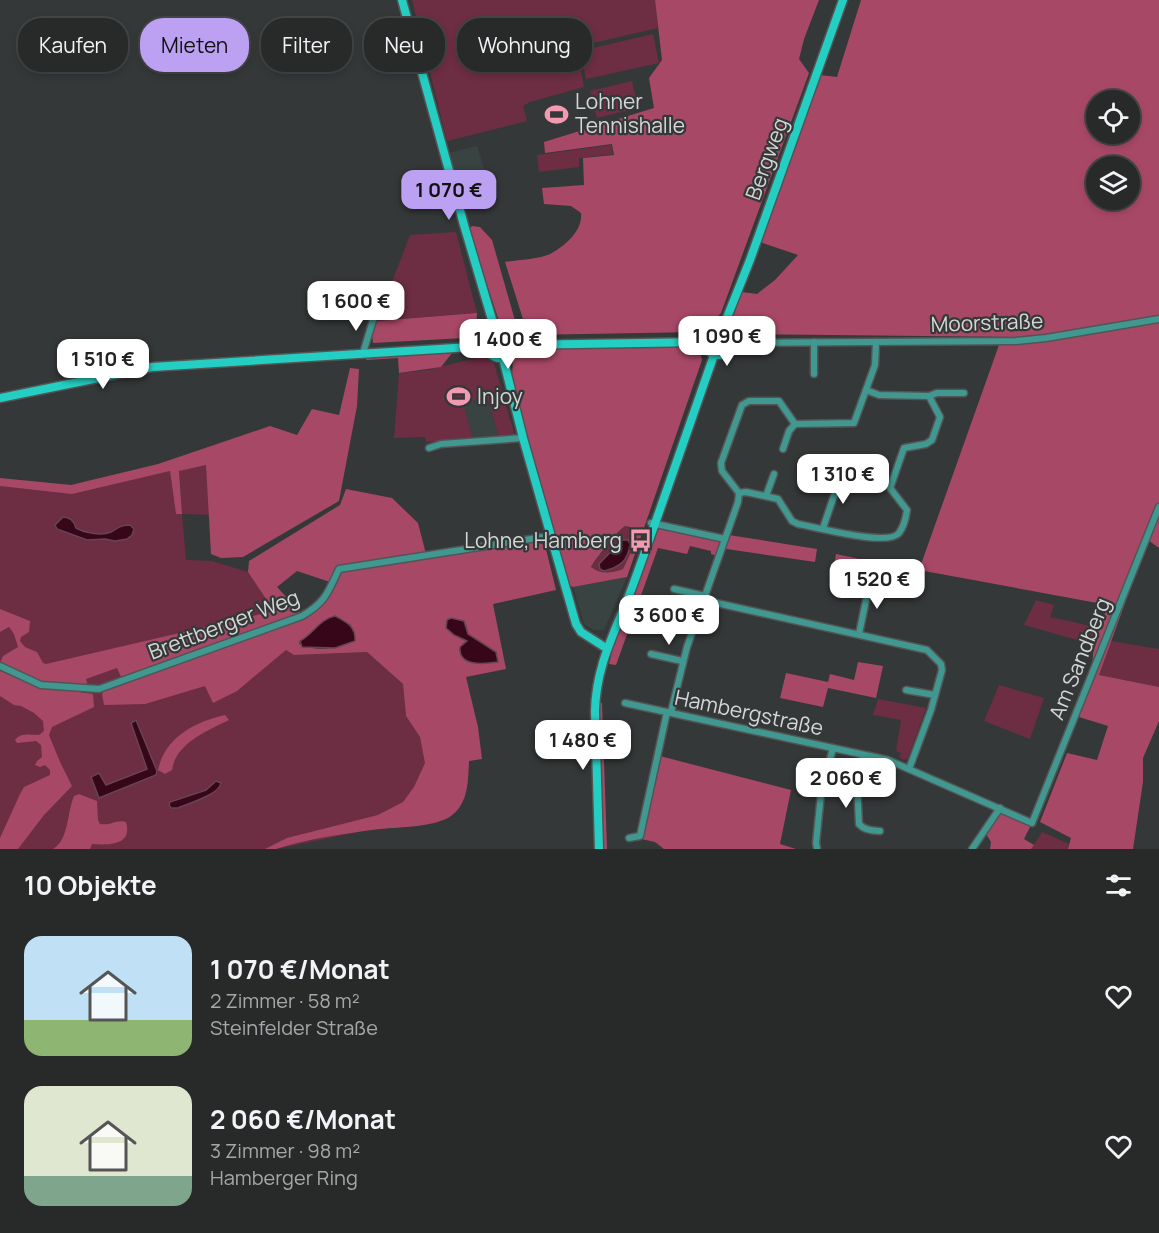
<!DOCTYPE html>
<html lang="de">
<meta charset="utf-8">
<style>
body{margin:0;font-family:Manrope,sans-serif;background:#343636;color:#f1f3f6;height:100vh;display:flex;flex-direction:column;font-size:22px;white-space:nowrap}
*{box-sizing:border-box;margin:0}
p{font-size:20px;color:#a5a7a8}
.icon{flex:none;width:33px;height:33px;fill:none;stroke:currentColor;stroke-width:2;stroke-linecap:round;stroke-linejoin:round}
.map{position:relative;height:849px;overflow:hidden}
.details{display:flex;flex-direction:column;background:#282a2a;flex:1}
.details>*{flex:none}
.guide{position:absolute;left:18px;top:18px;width:600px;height:54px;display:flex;gap:12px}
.fabs{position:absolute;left:1086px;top:90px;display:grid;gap:12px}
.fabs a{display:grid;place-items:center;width:54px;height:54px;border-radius:50%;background:#282a2a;box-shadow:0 3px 9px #0003,0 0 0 2px #444647;font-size:30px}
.price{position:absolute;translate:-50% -51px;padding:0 14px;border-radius:12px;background:#fff;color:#222;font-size:20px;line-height:39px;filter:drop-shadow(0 2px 3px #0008)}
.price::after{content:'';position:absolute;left:50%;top:36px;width:18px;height:14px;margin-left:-9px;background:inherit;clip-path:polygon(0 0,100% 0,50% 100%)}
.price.active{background:#bca0f2;color:#111}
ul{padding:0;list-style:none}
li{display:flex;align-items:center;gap:18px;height:150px;padding:0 24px}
li span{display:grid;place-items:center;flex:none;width:168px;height:120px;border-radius:18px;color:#555}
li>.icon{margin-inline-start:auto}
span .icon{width:72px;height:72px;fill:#fffc;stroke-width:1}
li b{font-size:26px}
h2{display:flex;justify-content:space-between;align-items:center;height:72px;padding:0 24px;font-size:26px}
.tag{padding:0 21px;border-radius:24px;background:#282a2a;box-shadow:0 3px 9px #0003,0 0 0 2px #444647;font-size:21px;line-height:54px}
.tag.active{background:#bca0f2;color:#111}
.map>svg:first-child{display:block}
.built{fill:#384342}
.green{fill:#6d2d42}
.forest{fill:#a84867;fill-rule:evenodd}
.water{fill:#370619;stroke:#664552;stroke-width:1.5}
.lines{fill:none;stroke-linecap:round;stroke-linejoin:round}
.street-casing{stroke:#525554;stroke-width:9}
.secondary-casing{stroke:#525554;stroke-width:11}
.street{stroke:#409890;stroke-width:6}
.secondary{stroke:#25cec2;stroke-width:8}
.labels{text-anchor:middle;stroke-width:4.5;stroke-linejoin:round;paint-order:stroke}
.poi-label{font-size:21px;fill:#d4d7d6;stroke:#353838;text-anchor:start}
.street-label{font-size:21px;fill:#d4d7d6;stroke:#353838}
</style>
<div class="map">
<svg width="1159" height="849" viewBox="0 0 1159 849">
<rect width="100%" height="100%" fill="#353838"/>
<g class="built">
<polygon points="477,146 490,188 461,197 449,153"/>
<polygon points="487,397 499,437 473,439 463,403"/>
<polygon points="627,577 604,630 594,630 584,624 573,587"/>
</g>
<g class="green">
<polygon points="412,0 655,0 658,28 576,47 584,87 530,102 523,106 527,121 447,141"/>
<polygon points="653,34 659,63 586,79 580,51"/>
<polygon points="632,81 638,108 597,118 590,91"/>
<polygon points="612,145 613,154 579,158 579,167 539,172 537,155"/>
<polygon points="456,232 477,313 377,321 410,235"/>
<polygon points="484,356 494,363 515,436 499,437 487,397 463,403 473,439 426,442 425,437 394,438 399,373 428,370"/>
<polygon points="206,465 210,515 182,514 186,560 212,561 248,572 274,611 286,650 295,655 367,652 403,684 406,716 420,737 439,822 363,831 276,849 0,849 0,479 75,489 170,471 176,514 182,514 179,470"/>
<path d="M625 526 630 528 635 535 633 548 623 569C612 573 601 575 591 567 593 563 621 528 625 526Z"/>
<polygon points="1036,600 1054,605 1050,617 1100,628 1095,645 1024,625"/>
<polygon points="1111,641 1159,649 1159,687 1099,675"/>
<polygon points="999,685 1044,698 1030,739 984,721"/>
<polygon points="878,699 926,708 908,758 904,760 899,757 901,753 896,751 901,720 873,715"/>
<polygon points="1042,832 1069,844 1068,849 1031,849"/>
</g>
<g class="forest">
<path d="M655 0H819L804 39 799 59 809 73 721 313 713 322 697 332 528 335 505 262C517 260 542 259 552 253 566 245 583 230 581 213L571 206 544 204 542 188 584 185 583 158 614 155 612 144 545 153 544 142 654 108 649 78 662 60Z"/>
<path d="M861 0H1159V316L1046 334 1016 337 740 334 734 329 735 320 733 317 742 292 757 294 775 280 798 255 760 242 820 75 837 77ZM1096 100H1130V134H1096ZM1096 166H1130V200H1096Z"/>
<polygon points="472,226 480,227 492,240 518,331 499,321 469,229"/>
<polygon points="477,313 476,331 464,338 373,343 372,333 377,321"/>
<path d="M1159 322V548L1148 540 1099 675 1159 687V721L1143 758V782L1133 849H1068L1071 838 1040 822 1067 753 1097 760 1108 726 1079 717 1095 675C1087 654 1101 625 1108 605L919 570 999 345 1047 340Z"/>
<path d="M695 347 700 351 702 360 627 577 573 587 567 584 551 530 512 375 513 360 518 354 558 348ZM625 526 630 527 635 535 633 548 623 569C612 573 601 575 591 567 593 562 620 528 625 526Z"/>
<polygon points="452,353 441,367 399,373 398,358 366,360 367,357"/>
<polygon points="350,368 359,369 357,406 339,501 243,557 221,558 211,554 206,465 179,471 182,514 176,514 170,471 72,494 0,486 0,478 71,485 158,464 270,426 297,435 312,409 339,415"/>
<polygon points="346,489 392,498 418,523 426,554 338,567 330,582 297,571 277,587 302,614 122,679 117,668 86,679 88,687 41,683 0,663 3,656 18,647 14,634 9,627 0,632 0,609 30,621 29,632 21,637 20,641 25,647 37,652 43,663 46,664 274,611 248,572 249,561 340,505"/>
<polygon points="657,527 726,541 729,535 817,549 815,562 720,548 717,556 711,554 711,551 690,546 687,554 658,548 616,665 609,664 613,648 633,601"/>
<path d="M535 542 545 545 556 590 493 604 506 669 466 677 478 727 482 759 469 761C468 780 469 803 451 816 435 827 400 827 380 829 348 833 306 839 276 849H265L287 838 378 815 403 802 414 787 425 763 420 737 406 716 403 684 367 652 294 655 286 650 237 691 213 703 205 686 145 704 104 705 102 694 105 689 303 618C328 603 328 596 341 571ZM335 617 351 625 354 641C335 648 319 653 299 644L300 641C312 634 321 619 335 617ZM466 624 468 634 496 652 493 662H469L462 644 467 641 460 636Z"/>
<polygon points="836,554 874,562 871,574 834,566"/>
<polygon points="858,662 883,666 876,698 828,688 823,707 780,698 786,673 828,682 830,674 854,680"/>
<path d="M0 671 41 687 93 694 94 707 52 727 49 735 60 762 72 786 44 815 18 849H0V838L20 794 24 787 50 775V770L45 765 40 767 35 765 37 761 42 757 41 745 36 741 17 743 15 740C21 732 30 735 39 735L44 731 43 721 34 713 21 706 14 705 0 696Z"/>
<polygon points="599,702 602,703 607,849 602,849 598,753"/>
<path d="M225 715 229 720C207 731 176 743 172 770L165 774 158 770C165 737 195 722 225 715Z"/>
<polygon points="656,755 791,790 780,844 796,849 664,849 655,842 641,839 637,834"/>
<path d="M79 794 97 801 98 820 100 824C110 826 117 819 126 822 133 846 108 845 92 844L90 849H53C69 840 67 812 74 796Z"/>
<polygon points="1000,808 1032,823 1024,839 1034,845 1031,849 990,849 991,842 985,832"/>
</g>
<g class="water">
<path d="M63 517C70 517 74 521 76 528 85 533 101 536 111 532 118 528 121 525 130 525L134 529 132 535 127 539 115 541 105 539 87 540 57 529 55 525Z"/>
<path d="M622 540H628L630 544C628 561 620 567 604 571L600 569 599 564Z"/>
<path d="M335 616C346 622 356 626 355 641L335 648 302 647 300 641C313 634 320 619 335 616Z"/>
<path d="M451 618 464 621 468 634 496 652 498 662C484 664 458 667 460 647L467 641 454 635 446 628 447 620Z"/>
<polygon points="136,720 157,771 156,775 99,798 91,777 99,773 106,785 147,769 131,723"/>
<path d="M216 781 221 783C219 795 189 803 178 808H171L169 805 170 802 206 790Z"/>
</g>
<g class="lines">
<defs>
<g id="street">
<polyline points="731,343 1016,341 1046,338 1159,319"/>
<polyline points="363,353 374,317"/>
<polyline points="814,374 814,342"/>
<polyline points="929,396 937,393 964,393"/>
<polyline points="429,448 441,444 523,438"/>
<polyline points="783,449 789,431 795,424"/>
<path d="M739 493 746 492 778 499 792 521 798 524C816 527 888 547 899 533 903 528 906 517 907 510L890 488 904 448 926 444 932 440 940 417 929 396 879 395 866 390"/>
<polyline points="766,496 774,474"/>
<polyline points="651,523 725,539 738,502 739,493 722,471 721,463 742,405 749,401 779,401 795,424 854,423 875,365 876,342"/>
<polyline points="823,528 837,487 835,479"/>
<polyline points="674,589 705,596"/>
<polyline points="703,600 927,650 941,664 942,670 931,710 909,769"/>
<polyline points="663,621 693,628"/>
<polyline points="859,634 870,581"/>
<polyline points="651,654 682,661"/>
<path d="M0 666 41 685 99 689 302 616C326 602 328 592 339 569L550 536"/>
<polyline points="906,690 935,695"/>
<polyline points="625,703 888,760 1032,823 1159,507"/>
<polyline points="671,712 687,647 725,539"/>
<path d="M863 755 857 784 859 824C864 830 873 831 880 831"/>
<polyline points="629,838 640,836 667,712"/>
<polyline points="817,848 816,843 821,794 833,748"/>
<polyline points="972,849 1000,808"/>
</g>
<g id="secondary">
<polyline points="402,0 464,225 496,333"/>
<circle cx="718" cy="342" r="13"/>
<polyline points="722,330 750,260 843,0"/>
<circle cx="500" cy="345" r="13"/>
<polyline points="513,345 705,342"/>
<polyline points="503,358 523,438 576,624 581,632 606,648"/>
<polyline points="0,398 152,367 487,346"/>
<path d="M599 849 595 711C596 663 617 629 633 585 661 508 687 432 714 355"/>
</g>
</defs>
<use href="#street" class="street-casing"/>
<use href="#secondary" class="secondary-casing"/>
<use href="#street" class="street"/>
<use href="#secondary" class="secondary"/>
</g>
<defs>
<symbol id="stadium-bare" viewBox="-9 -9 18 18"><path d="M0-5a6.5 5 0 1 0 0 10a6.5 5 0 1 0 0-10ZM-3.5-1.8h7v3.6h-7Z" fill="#f19ab2" stroke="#353838" stroke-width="2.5" paint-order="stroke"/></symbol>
<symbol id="bus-bare" viewBox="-9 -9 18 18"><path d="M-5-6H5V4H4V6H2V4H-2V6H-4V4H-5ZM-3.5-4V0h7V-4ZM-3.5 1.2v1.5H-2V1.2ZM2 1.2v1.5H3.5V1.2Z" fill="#f19ab2" stroke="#353838" stroke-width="2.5" paint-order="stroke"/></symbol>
</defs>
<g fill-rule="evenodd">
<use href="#stadium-bare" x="540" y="98" width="33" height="33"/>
<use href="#stadium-bare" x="442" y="380" width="33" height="33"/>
<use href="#bus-bare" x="624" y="524" width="33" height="33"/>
</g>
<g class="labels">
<g class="poi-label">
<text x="575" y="109">Lohner<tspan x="575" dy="24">Tennishalle</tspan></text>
<text x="477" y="404">Injoy</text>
<text x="622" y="548" text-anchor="end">Lohne, Hamberg</text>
</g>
<g class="street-label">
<text transform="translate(767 159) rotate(-70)" y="7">Bergweg</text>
<text transform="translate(987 323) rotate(-2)" y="7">Moorstraße</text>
<text transform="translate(224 625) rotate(-21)" y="7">Brettberger Weg</text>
<text transform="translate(1080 659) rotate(-68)" y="7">Am Sandberg</text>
<text transform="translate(749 713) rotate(12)" y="7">Hambergstraße</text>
</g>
</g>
</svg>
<div class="fabs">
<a><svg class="icon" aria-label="locate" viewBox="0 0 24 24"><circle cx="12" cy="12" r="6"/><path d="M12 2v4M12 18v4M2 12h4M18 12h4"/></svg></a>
<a><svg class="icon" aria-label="layers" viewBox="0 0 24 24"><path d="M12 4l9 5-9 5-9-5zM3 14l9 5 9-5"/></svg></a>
</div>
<b class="price active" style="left:449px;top:221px">1 070 €</b>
<b class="price" style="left:356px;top:332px">1 600 €</b>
<b class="price" style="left:727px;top:367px">1 090 €</b>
<b class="price" style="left:508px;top:370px">1 400 €</b>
<b class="price" style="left:103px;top:390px">1 510 €</b>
<b class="price" style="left:843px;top:505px">1 310 €</b>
<b class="price" style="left:877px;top:610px">1 520 €</b>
<b class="price" style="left:669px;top:646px">3 600 €</b>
<b class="price" style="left:583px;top:771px">1 480 €</b>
<b class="price" style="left:846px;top:809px">2 060 €</b>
<div class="guide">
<a class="tag">Kaufen</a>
<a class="tag active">Mieten</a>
<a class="tag">Filter</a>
<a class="tag">Neu</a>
<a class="tag">Wohnung</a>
</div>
</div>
<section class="details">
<h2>10 Objekte<svg class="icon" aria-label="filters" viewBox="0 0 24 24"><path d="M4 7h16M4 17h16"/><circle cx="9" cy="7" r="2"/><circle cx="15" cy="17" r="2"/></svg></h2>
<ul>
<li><span style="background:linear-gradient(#bfe0f5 70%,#8fb573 0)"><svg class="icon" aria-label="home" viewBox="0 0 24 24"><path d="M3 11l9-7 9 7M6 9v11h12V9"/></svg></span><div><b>1 070 €/Monat</b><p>2 Zimmer · 58 m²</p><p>Steinfelder Straße</p></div><svg class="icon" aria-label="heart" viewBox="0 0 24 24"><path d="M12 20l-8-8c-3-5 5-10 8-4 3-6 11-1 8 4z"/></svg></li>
<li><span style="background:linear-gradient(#dfe7d0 75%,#7fa58c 0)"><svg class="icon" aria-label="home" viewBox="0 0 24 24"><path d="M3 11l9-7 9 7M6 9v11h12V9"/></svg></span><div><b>2 060 €/Monat</b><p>3 Zimmer · 98 m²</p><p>Hamberger Ring</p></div><svg class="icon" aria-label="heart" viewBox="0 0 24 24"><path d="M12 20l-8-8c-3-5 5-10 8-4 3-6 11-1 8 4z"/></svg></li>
</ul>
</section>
